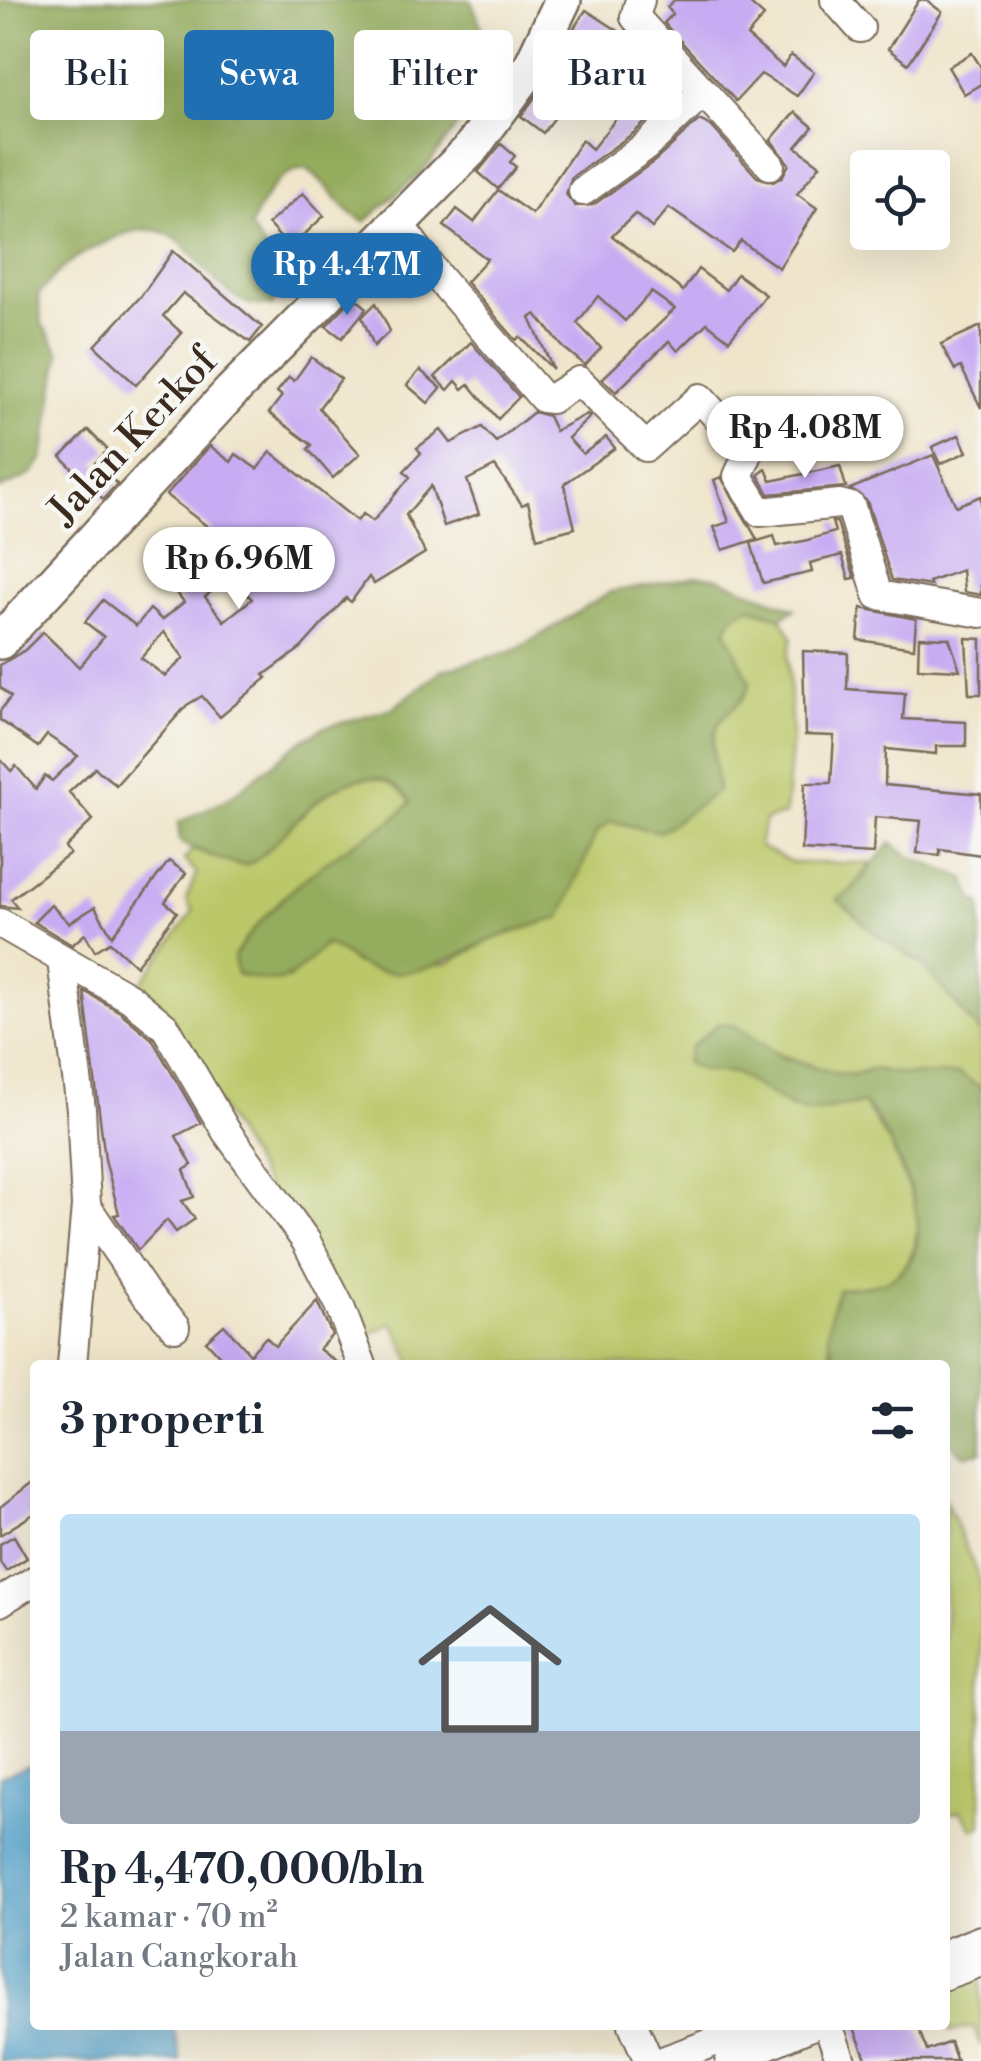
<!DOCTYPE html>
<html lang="id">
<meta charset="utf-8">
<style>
body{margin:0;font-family:"Libre Bodoni",serif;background:#f2f2f3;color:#1f2937;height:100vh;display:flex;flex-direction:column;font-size:38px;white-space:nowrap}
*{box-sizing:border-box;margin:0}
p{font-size:32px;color:#747a83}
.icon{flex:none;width:55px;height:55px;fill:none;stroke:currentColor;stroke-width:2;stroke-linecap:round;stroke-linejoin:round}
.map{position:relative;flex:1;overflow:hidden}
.details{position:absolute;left:30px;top:1360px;width:920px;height:670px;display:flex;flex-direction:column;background:#fff;border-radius:10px;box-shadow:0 10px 40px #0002}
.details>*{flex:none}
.hud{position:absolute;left:30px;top:30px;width:922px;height:90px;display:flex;gap:20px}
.tools{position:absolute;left:850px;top:150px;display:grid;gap:20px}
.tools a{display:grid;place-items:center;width:100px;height:100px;border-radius:10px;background:#fff;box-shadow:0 10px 40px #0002;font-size:50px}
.price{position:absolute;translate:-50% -85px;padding:0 22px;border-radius:35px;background:#fff;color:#222;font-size:32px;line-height:65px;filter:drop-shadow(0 2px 5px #0008)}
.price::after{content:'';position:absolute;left:50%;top:60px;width:30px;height:22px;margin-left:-15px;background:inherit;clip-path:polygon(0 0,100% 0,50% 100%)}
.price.active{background:#1f6fb2;color:#fff}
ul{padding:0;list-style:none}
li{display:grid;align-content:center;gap:20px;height:530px;padding:0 30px}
li span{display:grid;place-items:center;height:310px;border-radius:10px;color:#555}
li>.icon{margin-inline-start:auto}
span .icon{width:180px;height:180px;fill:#fffc;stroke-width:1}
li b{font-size:42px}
h2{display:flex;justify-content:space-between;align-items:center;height:120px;padding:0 30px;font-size:42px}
.pill{padding:0 35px;border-radius:10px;background:#fff;box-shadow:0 10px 40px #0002;font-size:35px;line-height:90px}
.pill.active{background:#1f6fb2;color:#fff}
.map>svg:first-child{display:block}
.green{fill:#bbc869;stroke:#7b7944;stroke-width:2.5}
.forest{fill:#94ac5d;stroke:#686b3e;stroke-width:2.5}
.water{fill:#54a4ce;stroke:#486776;stroke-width:2.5}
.building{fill:#c8acf3;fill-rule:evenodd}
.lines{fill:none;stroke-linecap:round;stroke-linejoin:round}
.minor-casing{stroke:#7a6b5a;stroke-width:32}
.major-casing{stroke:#7a6b5a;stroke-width:40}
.minor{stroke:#fff;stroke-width:28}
.major{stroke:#fff;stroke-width:35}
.labels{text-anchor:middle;stroke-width:9;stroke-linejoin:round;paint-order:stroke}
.street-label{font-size:40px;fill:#3b2a1e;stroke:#f6f6f2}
</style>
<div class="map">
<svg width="981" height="2061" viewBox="0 0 981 2061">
<rect width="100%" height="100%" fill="#f6f6f2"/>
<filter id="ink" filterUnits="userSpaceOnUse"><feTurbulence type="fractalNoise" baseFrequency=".01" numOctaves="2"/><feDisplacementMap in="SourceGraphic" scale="20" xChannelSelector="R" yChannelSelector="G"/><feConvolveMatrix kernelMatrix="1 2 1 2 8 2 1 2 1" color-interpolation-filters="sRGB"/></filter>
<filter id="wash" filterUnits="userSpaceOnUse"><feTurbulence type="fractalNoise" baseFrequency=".0048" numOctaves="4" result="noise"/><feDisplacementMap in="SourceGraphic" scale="40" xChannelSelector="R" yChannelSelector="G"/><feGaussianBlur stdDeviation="2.25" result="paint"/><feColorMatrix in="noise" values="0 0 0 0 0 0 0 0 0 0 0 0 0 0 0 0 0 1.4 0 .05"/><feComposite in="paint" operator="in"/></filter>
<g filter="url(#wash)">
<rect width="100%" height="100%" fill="#efe5ca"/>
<g class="green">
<path d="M750 607 781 618 792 637 788 656 792 735 785 815 765 820 759 846 793 863H871L850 892 838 898 876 934 922 964 981 1034V1088L959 1074 907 1075 872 1069 853 1075 835 1073 766 1050 735 1027 702 1070 735 1073 810 1112 863 1103 892 1147 919 1214 914 1250 904 1266 829 1348 840 1365H413L393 1323 357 1341 162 1008 141 983 193 912 186 899 197 873 184 860 193 849C207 853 232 866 244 865 270 862 304 791 359 779 383 774 397 784 412 802L388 827 354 843 287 980 326 944 342 950 354 963 447 964 493 939 560 917 596 832 611 821 643 829 718 791C716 770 707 737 721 720 734 705 744 703 750 683L726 630 734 616Z"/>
<polygon points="945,1499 981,1583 981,1827 973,1829 961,1811 945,1814"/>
<polygon points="981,1977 981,2046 973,2027 950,2032 945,1988"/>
</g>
<g class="forest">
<path d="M0 0H471L481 26 508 56 427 167 365 222C339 209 330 184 306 168 276 171 261 203 250 227L281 273 283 281 272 306C263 305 249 306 242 301 189 272 185 204 110 240 75 256 62 265 38 295L42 324 60 353 43 458 32 474 0 489Z"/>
<path d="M697 576 715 577 795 609 781 618 750 607 734 616 726 630 750 683C744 703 734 705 721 720 707 737 716 770 718 791L660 832 611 821 596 833 561 917C538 925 514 930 493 939 454 956 419 981 373 970 354 966 344 951 326 944 290 977 288 990 237 974L234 957C259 915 312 869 354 843 377 829 394 822 411 802 397 784 382 774 359 779 305 791 270 863 244 865 233 866 191 848 180 841L178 823 229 798 304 739 323 728 393 708 443 670 516 650 611 592Z"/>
<polygon points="891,843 911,857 964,878 975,902 981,903 981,1034 922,964 876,934 837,899 850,892"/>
<path d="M719 1023 735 1026 782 1057 835 1073 853 1075 872 1069 907 1075 959 1074 981 1088V1452L964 1455 945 1439V1365H840C822 1336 828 1320 838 1289 854 1286 878 1286 892 1278 949 1245 897 1155 875 1116L863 1103 810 1112 792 1108 735 1073 702 1070 686 1063 691 1047Z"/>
</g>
<polygon class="water" points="35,1763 35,2025 173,2025 181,2061 0,2061 0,1776"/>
<g id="blocks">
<g class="building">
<polygon points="675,0 746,0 764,16 747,36 783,67 791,55 814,72 797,96 761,74 736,101 664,23 673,14 667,7"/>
<polygon points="919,0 926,0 942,12 908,64 888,49"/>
<polygon points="586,10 631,39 679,91 635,132 572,177 566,194 575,206 593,205 656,160 699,120 711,126 757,177 773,182 782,177 789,164 771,140 795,112 813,127 796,147 820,165 797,194 817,208 779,268 741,241 732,252 669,208 652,228 635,214 612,236 683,291 698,269 726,290 737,274 766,295 729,340 707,323 678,351 669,341 616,392 602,379 675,309 651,292 625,321 598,296 577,323 601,348 585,365 563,347 536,314 530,318 553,369 520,337 516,340 466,282 487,259 444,226 457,209 474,222 498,190 532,214 582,140 592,149 619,115 583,86 605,58 570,34"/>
<polygon points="972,53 981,67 981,84 964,94 948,67"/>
<polygon points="550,77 572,95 543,133 521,116"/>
<polygon points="501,144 515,156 510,162 516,167 498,189 478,172"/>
<polygon points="303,193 324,216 290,248 268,224"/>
<polygon points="173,251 262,327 250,342 183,293 163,316 182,333 136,385 95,346 142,295"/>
<polygon points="354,297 367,308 342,338 326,326"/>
<polygon points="376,303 390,331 374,346 362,317"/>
<polygon points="981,326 981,408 961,367 955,370 941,344"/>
<polygon points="471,342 519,397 498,419 469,384 463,389 456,381 448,390 435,377"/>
<polygon points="311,357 341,379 319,408 360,454 333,478 308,449 312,445 269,413 282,396 277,392 289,377 294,381"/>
<polygon points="420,370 441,388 428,403 407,385"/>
<path d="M534 412 548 416 555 431 587 414 590 417 568 438 583 454 606 437 615 448 564 484 575 528 537 538 528 502 522 505 495 466 467 480 479 514 444 526 431 486 406 515 425 553 374 584 369 577 351 602 346 598 301 648 264 675 267 678 220 717 202 696 187 705 116 785 95 768 69 792 93 820 65 847 70 854 11 899 18 908 0 906V759L11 771 16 766 36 789 45 776 52 781 78 756 47 735 38 747 0 720V711L11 697 0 687V665L25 650 43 632 79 667 104 637 85 622 103 600 136 626 150 609 162 620 184 602 177 593 195 579 178 560 212 530 166 495 210 446 231 462 236 454 257 469 271 452 357 521 363 514 373 521 410 477 404 471 421 453 417 448 441 430 451 443 482 427 496 442ZM229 576 252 599 224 621 205 597ZM164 632 184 658 165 676 141 658Z"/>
<polygon points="88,430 108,450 95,463 117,484 103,499 61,457"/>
<polygon points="959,435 967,452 940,464 932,447"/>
<polygon points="933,455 956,506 981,496 981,595 964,592 962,570 929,582 931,586 892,580 867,501 850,489"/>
<polygon points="840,466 846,487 769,494 758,475 766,469 771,481"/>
<polygon points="721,477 757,539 723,550 714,527 729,522 714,480"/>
<polygon points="832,522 837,522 855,578 849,579 842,555 810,563 812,572 763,583 751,543 774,536 777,546 804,541 835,532"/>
<polygon points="861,608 916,619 914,648 858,640"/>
<polygon points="919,637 949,638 960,670 918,668"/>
<polygon points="966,638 981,639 981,694 969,694"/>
<polygon points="803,651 848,653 847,689 905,693 903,719 966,722 966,746 936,746 936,754 886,749 885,785 981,794 981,855 940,849 940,855 917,853 921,821 875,817 873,854 802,850 805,783 831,783 834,736 805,735"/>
<polygon points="169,861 186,873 165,902 177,912 136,966 110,942 95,951 85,934 72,945 34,922 51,905 69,923 95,907 112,936"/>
<polygon points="84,991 120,1012 152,1039 201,1123 176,1136 192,1165 184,1170 194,1197 182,1201 195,1219 176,1232 167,1220 138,1250 114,1215 119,1214 105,1159"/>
<polygon points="317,1301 332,1335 319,1349 340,1365 228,1365 206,1341 224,1325 250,1354 266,1337 275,1346"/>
<polygon points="35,1480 35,1513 0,1535 0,1507"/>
<polygon points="14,1536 27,1558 6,1571 0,1562 0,1544"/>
<polygon points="853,2025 917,2025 927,2051 950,2042 957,2061 867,2061"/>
</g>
</g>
</g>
<g filter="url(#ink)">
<use href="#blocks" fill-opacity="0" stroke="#7a6b5a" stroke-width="2.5"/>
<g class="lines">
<defs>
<g id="minor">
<polyline points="640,0 635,17 770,165"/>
<polyline points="835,0 860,28"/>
<polyline points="583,191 646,146 702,93"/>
<polyline points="399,224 439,278 543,398 551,399 579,381 646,447 700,398 749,452 738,476 760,512 840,504 851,507 878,595 981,613"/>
<polyline points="0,923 130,998 166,1028 226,1131 306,1241 340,1307 362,1365"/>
<polyline points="62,961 81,1109 86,1206 72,1365"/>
<polyline points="86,1206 147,1295 175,1327"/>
<polyline points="0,1602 35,1580"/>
<polyline points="945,1954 981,1940"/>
<polyline points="945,1975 981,1962"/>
<polyline points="633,2025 649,2061"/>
<polyline points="828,2025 841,2061"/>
<polyline points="663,2061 760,2025"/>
<polyline points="730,2061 813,2025"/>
</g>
<polyline id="major" points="0,641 232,391 469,151 531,67 563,0"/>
</defs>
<use href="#minor" class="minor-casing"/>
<use href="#major" class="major-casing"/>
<use href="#minor" class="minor"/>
<use href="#major" class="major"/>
</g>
</g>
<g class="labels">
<g class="street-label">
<text transform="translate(132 435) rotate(-47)" y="14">Jalan Kerkof</text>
</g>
</g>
</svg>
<div class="tools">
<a><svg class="icon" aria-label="locate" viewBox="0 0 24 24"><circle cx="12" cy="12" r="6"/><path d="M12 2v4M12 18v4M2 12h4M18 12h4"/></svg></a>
</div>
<b class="price active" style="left:347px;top:318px">Rp 4.47M</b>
<b class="price" style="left:805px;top:481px">Rp 4.08M</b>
<b class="price" style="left:239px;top:612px">Rp 6.96M</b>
<div class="hud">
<a class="pill">Beli</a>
<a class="pill active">Sewa</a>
<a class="pill">Filter</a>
<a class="pill">Baru</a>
</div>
<section class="details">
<h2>3 properti<svg class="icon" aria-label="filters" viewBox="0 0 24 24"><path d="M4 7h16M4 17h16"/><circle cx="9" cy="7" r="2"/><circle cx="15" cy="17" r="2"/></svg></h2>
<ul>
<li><span style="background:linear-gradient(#bfe0f5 70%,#9aa5b1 0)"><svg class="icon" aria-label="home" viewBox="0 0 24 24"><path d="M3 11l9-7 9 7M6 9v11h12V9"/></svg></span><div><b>Rp 4,470,000/bln</b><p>2 kamar · 70 m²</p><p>Jalan Cangkorah</p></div></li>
</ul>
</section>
</div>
